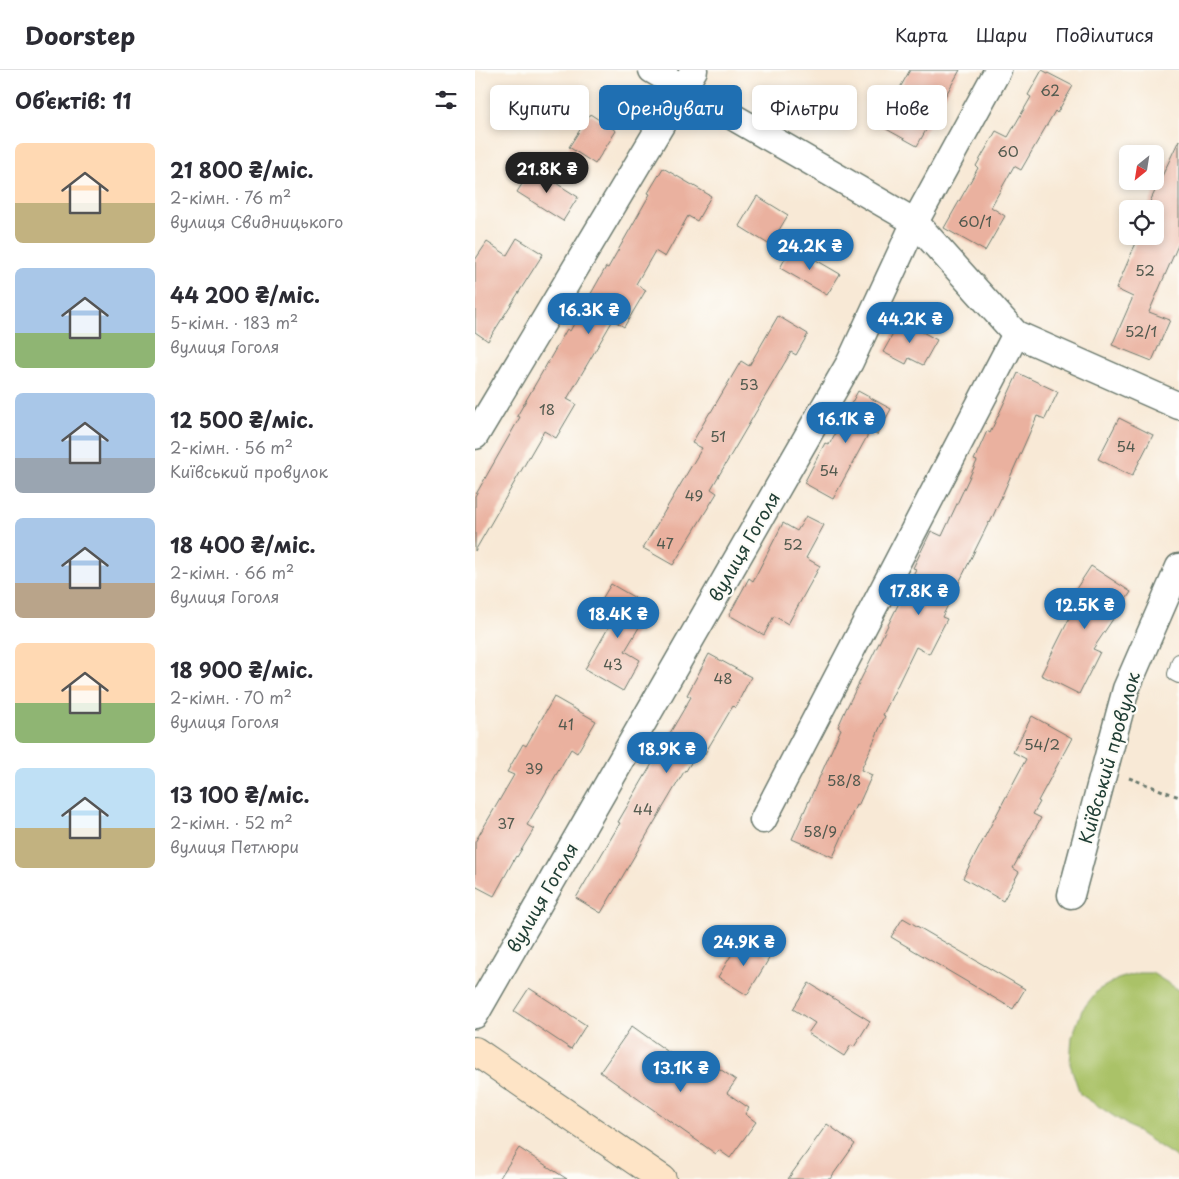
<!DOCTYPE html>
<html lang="uk">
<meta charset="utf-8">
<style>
body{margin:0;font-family:"Playpen Sans",sans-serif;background:#f2f2f3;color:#2b2b33;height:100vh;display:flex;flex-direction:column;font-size:19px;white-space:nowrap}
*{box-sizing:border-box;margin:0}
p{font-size:16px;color:#7c7c81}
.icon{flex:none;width:28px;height:28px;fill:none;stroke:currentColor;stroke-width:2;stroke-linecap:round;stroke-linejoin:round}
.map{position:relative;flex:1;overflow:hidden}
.sheet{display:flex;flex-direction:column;background:#fff;width:475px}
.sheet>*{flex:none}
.banner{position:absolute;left:15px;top:15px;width:475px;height:45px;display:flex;gap:10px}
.needle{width:32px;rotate:210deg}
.fabs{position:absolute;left:644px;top:75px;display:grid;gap:10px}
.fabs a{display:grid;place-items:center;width:45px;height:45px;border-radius:8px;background:#fff;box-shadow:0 2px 8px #0003;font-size:25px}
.price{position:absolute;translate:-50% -42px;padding:0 11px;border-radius:18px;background:#1f6fb2;color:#fff;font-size:16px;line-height:32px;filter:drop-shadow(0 1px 2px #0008)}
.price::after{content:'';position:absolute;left:50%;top:30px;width:15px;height:11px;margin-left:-8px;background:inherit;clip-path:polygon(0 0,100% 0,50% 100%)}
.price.on{background:#222;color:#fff}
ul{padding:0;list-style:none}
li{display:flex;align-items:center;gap:15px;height:125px;padding:0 15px}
li span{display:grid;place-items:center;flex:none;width:140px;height:100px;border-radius:8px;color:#555}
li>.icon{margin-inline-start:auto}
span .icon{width:60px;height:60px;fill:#fffc;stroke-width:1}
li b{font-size:21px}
h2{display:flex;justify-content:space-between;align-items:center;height:60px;padding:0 15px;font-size:21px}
.tag{padding:0 18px;border-radius:8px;background:#fff;box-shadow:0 2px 8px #0003;font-size:18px;line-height:45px}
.tag.on{background:#1f6fb2;color:#fff}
header{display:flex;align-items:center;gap:30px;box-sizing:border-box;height:70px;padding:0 25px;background:#fff;border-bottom:1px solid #e1e1e2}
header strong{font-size:24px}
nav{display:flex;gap:28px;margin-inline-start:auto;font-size:18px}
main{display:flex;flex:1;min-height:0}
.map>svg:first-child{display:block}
.green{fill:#aac268;stroke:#64804e}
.building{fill:#eab19f}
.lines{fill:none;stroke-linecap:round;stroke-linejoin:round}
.service-casing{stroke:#6b796d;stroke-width:16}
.minor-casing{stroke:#6b796d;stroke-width:29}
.secondary-casing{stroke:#6b796d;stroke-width:30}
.path{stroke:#6b796d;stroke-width:3;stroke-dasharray:4 4;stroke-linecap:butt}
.service{stroke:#fff;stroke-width:14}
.minor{stroke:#fff;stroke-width:26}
.secondary{stroke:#fee4c6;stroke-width:28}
.labels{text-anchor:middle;stroke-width:4.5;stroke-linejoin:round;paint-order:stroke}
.number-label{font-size:15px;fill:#525a4f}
.street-label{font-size:18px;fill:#1f3d34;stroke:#fdfcf7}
</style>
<header>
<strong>Doorstep</strong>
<nav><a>Карта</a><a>Шари</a><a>Поділитися</a></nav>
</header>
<main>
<section class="sheet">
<h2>Об’єктів: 11<svg class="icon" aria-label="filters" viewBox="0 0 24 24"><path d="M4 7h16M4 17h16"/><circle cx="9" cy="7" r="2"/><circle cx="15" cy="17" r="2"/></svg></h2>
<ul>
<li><span style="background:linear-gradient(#ffd9b3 60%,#c2b280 0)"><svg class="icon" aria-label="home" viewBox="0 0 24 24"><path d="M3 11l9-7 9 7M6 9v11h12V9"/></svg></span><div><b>21 800 ₴/міс.</b><p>2-кімн. · 76 m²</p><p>вулиця Свидницького</p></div></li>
<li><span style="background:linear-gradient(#a9c7e8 65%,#8fb573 0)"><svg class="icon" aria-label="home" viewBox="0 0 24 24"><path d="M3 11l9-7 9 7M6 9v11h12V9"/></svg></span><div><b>44 200 ₴/міс.</b><p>5-кімн. · 183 m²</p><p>вулиця Гоголя</p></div></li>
<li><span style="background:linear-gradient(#a9c7e8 65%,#9aa5b1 0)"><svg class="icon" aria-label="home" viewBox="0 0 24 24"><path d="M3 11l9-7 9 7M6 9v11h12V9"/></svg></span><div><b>12 500 ₴/міс.</b><p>2-кімн. · 56 m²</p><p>Київський провулок</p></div></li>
<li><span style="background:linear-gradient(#a9c7e8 65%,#b9a48a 0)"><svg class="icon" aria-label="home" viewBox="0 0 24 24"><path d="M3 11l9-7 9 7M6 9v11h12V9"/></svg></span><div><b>18 400 ₴/міс.</b><p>2-кімн. · 66 m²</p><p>вулиця Гоголя</p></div></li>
<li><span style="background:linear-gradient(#ffd9b3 60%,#8fb573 0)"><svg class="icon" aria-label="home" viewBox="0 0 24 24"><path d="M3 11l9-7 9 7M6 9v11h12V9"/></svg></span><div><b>18 900 ₴/міс.</b><p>2-кімн. · 70 m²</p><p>вулиця Гоголя</p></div></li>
<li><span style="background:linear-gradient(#bfe0f5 60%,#c2b280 0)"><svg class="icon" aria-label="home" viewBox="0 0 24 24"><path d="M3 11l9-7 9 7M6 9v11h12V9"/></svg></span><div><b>13 100 ₴/міс.</b><p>2-кімн. · 52 m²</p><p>вулиця Петлюри</p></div></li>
</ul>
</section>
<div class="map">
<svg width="704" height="1109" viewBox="0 0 704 1109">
<rect width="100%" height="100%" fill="#fdfcf7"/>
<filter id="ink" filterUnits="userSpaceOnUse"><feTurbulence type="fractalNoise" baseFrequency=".02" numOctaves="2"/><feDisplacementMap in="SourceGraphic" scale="10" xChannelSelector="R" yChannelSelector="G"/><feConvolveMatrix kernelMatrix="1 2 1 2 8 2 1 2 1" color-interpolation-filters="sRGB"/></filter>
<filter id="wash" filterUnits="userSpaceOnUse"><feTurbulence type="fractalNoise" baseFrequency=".0096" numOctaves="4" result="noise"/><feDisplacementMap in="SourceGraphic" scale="20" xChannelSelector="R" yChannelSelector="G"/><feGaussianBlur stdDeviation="1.12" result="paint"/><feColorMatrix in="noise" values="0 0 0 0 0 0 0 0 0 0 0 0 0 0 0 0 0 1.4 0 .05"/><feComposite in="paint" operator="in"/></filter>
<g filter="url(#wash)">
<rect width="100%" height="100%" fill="#f8e9d6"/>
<polygon class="green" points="663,903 677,903 704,920 704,1089 605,1024 595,994 597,967 607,940 623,920 643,909"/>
<g id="blocks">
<g class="building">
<polygon points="435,0 485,0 442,76 404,55"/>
<polygon points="567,0 598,16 582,43 580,41 546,100 539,96 516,137 530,146 510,181 469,158 503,98 501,96 521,61 533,67 556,27 553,25"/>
<polygon points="115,44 141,61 120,94 94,77"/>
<polygon points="704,70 704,173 674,242 695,250 677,291 637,275 658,227 641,219 664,166 680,166 680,139 672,138"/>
<polygon points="57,98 103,127 88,151 42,122"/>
<polygon points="188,98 236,126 222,151 213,146 190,187 180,181 161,214 171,220 149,257 138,250 92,329 101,334 81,368 69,361 0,481 0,426 45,347 42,346 92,259 95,261 131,197 133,198 175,124 173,123"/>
<polygon points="282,126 313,145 295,175 264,156"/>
<polygon points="42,168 68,184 13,271 0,262 0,190 12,172 32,185"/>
<polygon points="317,176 365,204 352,225 305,198"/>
<polygon points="303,246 333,264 321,285 316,282 236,419 242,423 198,495 168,478 227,378 217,373 235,342 236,342 266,291 274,296"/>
<polygon points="426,250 462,270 448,295 434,288 431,294 408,282"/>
<polygon points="543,303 583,322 570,349 562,346 515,453 514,452 467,547 472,549 454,584 441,577 408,645 410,646 386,700 397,705 383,736 381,735 358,787 317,769 366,659 363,657 371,639 441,499 438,498 456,461 467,466 502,391 499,390 512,361 515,363"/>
<polygon points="383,321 416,339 402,365 395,361 358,429 329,413 350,373 354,375"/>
<polygon points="644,348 678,365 657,406 623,389"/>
<polygon points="331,446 349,455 331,488 345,496 313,554 299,546 289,565 254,545 274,508 278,511 308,453 322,461"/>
<polygon points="616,496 656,522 618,579 625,582 604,624 566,605 602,533 595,528"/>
<polygon points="136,514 176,537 150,581 165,590 148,621 110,599 141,544 124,534"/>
<polygon points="234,584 276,607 260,638 258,636 229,685 223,681 211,701 210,700 126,843 101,828 145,753 143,752 216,627 212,625"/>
<polygon points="79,627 121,651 102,683 96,679 52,755 59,759 42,787 41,786 19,826 0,816 0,772 39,705 32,702 48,674 51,676"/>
<polygon points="557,646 597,668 563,731 565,732 558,744 566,748 538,798 544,802 528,831 488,808 551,689 538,682"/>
<polygon points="428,848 550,919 538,939 416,867"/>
<polygon points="266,869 295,887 272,925 243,907"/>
<polygon points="334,913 395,951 379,977 376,975 369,986 333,963 340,953 318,939"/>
<polygon points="54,918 111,955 96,979 39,941"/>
<polygon points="157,956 227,1006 236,993 261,1010 252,1023 274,1038 270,1044 281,1052 255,1088 244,1080 241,1084 125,1002"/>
<polygon points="352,1054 380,1074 355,1109 313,1109"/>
<polygon points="44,1078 92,1109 24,1109"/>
</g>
</g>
</g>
<g filter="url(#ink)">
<use href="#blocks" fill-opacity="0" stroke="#6b796d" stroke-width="1"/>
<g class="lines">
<defs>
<polyline id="service" points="704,591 700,604 704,606"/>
<g id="minor">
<polyline points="177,0 440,152 541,264 704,336"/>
<polyline points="0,366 219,0"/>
<polyline points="288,750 541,264"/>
<polyline points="596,825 651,619 704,497"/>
<polyline points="0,945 375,292 440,152 523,0"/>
</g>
<polyline id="secondary" points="0,981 187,1109"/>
</defs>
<use href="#service" class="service-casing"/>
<use href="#minor" class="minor-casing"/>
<use href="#secondary" class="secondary-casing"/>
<polyline class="path" points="654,708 704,727"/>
<use href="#service" class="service"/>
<use href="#minor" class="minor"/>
<use href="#secondary" class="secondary"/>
</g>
</g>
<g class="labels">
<g class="number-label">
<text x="575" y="26">62</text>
<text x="533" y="87">60</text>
<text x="500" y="157">60/1</text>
<text x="670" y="206">52</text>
<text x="666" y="267">52/1</text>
<text x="274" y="320">53</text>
<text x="72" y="345">18</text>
<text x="243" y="372">51</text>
<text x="651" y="382">54</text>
<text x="354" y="406">54</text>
<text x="219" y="431">49</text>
<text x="190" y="479">47</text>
<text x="318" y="480">52</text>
<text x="138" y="600">43</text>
<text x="248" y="614">48</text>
<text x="91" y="660">41</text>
<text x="567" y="680">54/2</text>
<text x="59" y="704">39</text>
<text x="369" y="716">58/8</text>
<text x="168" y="745">44</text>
<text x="31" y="759">37</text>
<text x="345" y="767">58/9</text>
</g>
<g class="street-label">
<text transform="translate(270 477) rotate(-60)" y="6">вулиця Гоголя</text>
<text transform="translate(635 688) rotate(-74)" y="6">Київський провулок</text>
<text transform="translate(68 828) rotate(-60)" y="6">вулиця Гоголя</text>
</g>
</g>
</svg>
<div class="fabs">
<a><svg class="needle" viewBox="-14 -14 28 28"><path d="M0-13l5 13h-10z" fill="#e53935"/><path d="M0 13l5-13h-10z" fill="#7c7c81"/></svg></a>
<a><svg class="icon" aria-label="locate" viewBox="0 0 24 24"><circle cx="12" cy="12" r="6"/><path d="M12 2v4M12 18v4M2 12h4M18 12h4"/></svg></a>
</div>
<b class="price on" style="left:72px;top:124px">21.8K ₴</b>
<b class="price" style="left:335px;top:201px">24.2K ₴</b>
<b class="price" style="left:114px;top:265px">16.3K ₴</b>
<b class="price" style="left:435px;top:274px">44.2K ₴</b>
<b class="price" style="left:371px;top:374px">16.1K ₴</b>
<b class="price" style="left:444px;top:546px">17.8K ₴</b>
<b class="price" style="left:610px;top:560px">12.5K ₴</b>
<b class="price" style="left:143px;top:569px">18.4K ₴</b>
<b class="price" style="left:192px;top:704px">18.9K ₴</b>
<b class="price" style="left:269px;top:897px">24.9K ₴</b>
<b class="price" style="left:206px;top:1023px">13.1K ₴</b>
<div class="banner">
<a class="tag">Купити</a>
<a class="tag on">Орендувати</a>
<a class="tag">Фільтри</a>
<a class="tag">Нове</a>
</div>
</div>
</main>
